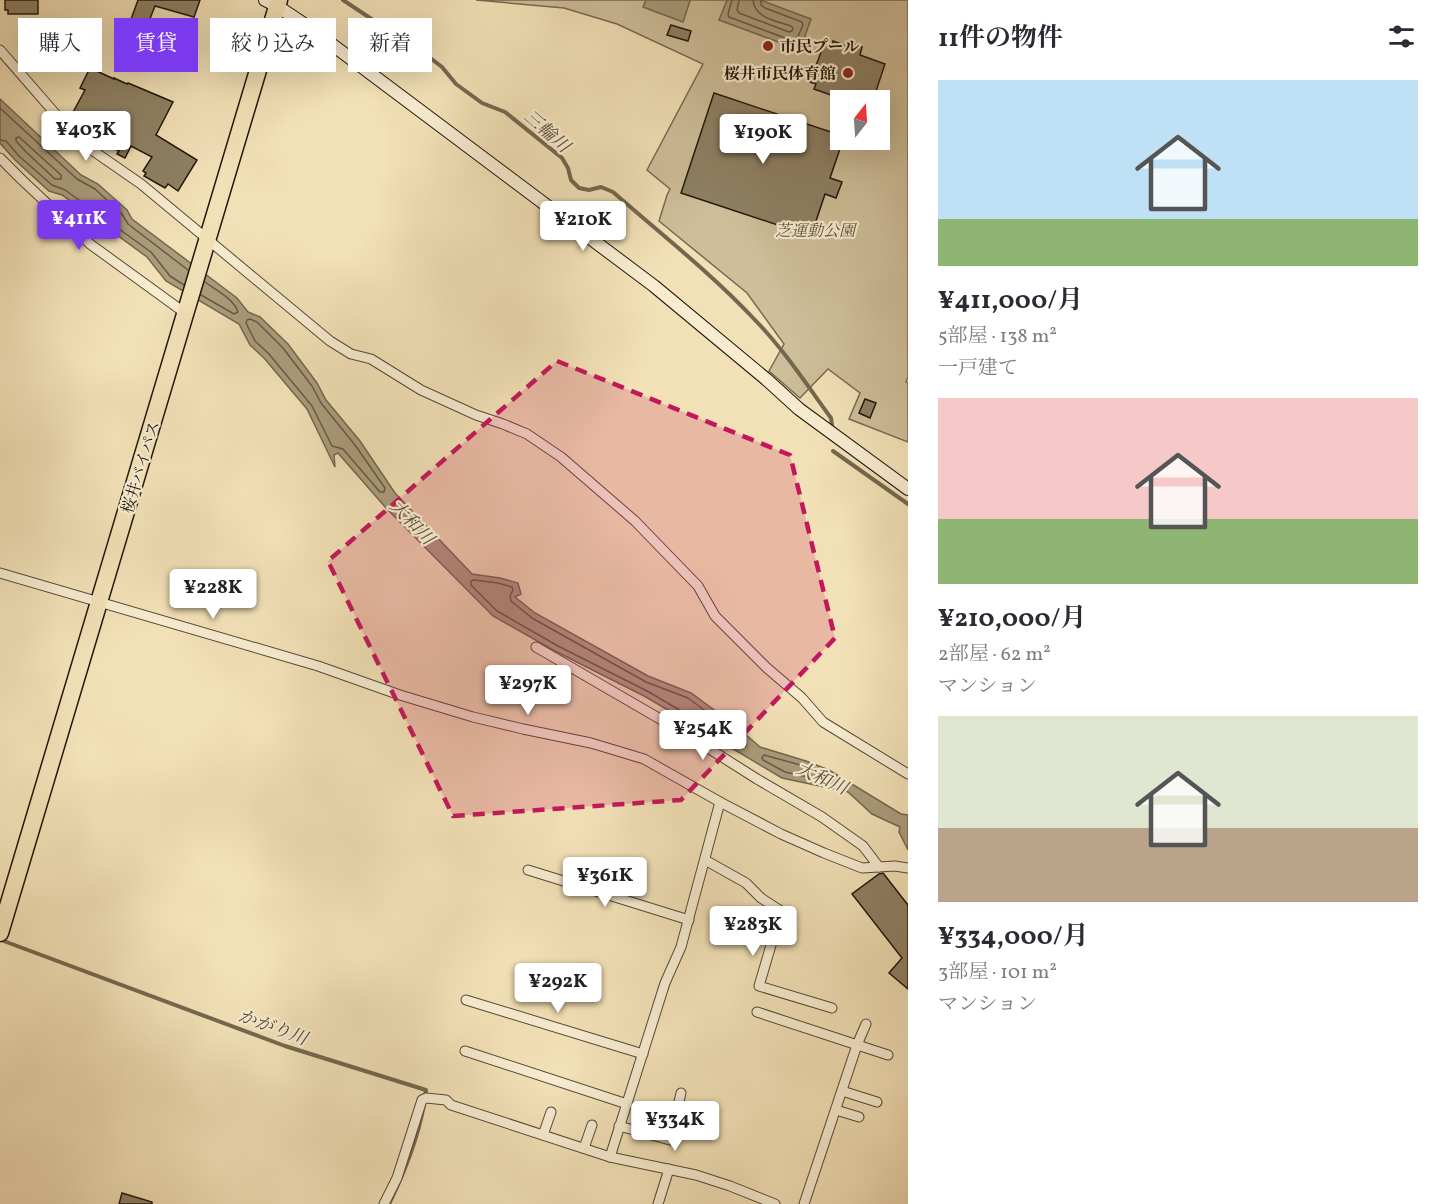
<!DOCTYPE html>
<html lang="ja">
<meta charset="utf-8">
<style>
body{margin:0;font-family:Vollkorn,"Noto Serif JP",serif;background:#f2f2f3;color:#2b2b33;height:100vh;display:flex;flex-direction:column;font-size:22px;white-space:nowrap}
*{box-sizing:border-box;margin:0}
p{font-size:20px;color:#7c7c81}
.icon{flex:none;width:33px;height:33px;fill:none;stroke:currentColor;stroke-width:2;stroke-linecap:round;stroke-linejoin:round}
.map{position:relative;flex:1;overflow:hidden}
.details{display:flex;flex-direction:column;background:#fff;width:540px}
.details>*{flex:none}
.top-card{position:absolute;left:18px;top:18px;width:570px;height:54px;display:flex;gap:12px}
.needle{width:39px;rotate:17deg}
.controls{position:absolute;left:830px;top:90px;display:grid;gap:12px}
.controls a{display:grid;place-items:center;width:60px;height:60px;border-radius:0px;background:#fff;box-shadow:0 6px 24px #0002;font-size:30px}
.price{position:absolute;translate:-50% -51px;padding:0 14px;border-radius:6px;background:#fff;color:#222;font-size:20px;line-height:39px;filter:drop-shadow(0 2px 3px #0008)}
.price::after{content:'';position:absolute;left:50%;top:36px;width:18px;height:14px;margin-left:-9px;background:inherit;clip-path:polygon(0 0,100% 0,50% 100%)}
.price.on{background:#7c3aed;color:#fff}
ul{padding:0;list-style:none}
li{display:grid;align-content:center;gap:12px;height:318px;padding:0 30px}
li span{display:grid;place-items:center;height:186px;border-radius:0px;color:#555}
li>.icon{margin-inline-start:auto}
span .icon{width:108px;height:108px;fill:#fffc;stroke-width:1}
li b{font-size:26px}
h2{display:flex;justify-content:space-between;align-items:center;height:72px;padding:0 30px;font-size:26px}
.pill{padding:0 21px;border-radius:0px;background:#fff;box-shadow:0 6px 24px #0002;font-size:21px;line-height:54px}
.pill.on{background:#7c3aed;color:#fff}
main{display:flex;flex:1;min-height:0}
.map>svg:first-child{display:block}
.green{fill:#cebe99;stroke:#786a52;stroke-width:1.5;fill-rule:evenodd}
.water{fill:#ab9c7c;stroke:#74674f;stroke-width:1.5}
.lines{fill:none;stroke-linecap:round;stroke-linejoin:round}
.shore{stroke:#665a44;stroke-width:1.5}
.stream{stroke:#74674f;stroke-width:4}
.building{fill:#8e8064;stroke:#21170c;stroke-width:1.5}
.street-casing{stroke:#554936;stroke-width:11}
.secondary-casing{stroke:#21170c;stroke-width:14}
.highway-casing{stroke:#21170c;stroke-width:19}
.street{stroke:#f7ebd0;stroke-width:9}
.secondary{stroke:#f7ebd0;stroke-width:12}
.highway{stroke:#f2e0b6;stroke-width:16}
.marked{fill:#c2185b;fill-opacity:0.2;stroke:#c2185b;stroke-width:4.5;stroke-dasharray:12 8;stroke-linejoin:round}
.poi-dot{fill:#8f2418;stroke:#f7ebd0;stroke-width:2}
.labels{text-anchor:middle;stroke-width:4.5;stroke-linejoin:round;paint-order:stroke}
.poi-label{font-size:16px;font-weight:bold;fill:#21170c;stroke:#f7ebd0;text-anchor:start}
.park-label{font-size:16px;font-style:italic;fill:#5e513d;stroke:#f7ebd0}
.street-label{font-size:16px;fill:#21170c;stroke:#f7ebd0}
.water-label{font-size:18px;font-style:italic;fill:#584c39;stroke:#f7ebd0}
</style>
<main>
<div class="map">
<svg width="908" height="1204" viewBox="0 0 908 1204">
<rect width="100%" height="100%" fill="#f2e0b6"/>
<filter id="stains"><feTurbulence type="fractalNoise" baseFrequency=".00333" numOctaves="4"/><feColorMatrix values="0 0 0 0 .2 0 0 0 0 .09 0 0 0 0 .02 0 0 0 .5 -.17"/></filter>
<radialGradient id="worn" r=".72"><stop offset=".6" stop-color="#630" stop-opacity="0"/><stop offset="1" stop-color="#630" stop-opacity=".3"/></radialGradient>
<path class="green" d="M476 0H908V377L906 382 908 383V442L849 419 860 393 828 369 800 398 769 371 784 344 747 293 659 221 667 195 670 189 647 170 703 64 617 24 564 8ZM840 100H879V140H840Z"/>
<g class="water">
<polygon points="646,0 687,0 690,1 683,22 643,7"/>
<polygon points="727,0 760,0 811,19 800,50 719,20"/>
<polygon points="0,99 81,175 98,184 127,210 132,219 237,298 248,312 260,317 288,344 317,383 326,400 360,441 395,493 472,574 500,578 518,583 521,594 515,597 535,613 648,676 691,693 736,726 760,747 806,761 829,770 901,814 908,815 908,850 899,832 900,827 872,814 848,792 782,778 646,697 555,651 493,616 386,508 338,453 334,455 335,467 307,409 264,358 250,345 239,324 166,281 147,257 62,195 49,191 15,160 0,143"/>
</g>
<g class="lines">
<g class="shore">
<polyline points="732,0 728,14 729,17 793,41 796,41 803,25 802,22 765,8 761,5 761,0"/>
<path d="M739 0 737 10 739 13 789 32 792 31 793 28 791 26C777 21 754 18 753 0"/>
<polyline points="0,108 77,179 95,189 122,214 128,224 188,270"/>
<polygon points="19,137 61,175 61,179 55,179 25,151 16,141 16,138"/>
<polyline points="0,140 6,141 19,156 52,185 65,190 151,252 170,276 184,285"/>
<path d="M201 295 234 314 238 312C234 299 216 290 205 282"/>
<polygon points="250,319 257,322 283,348 312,386 321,403 355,445 385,488 384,492 380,492 343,449 332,446 312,406 269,354 255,341 246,323 247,320"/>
<polygon points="474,580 498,583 512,587 513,590 510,596 511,601 532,618 646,682 688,698 732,731 746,743 746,746 742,747 649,692 558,646 497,611 471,585 471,581"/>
<polygon points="764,755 804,766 824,774 825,778 822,780 785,772 763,760 762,758"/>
</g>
<g class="stream">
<path d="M343 0 429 57 442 67 456 84 482 103 505 112 562 158 568 168 571 180 579 188 589 190 601 187 613 192C661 234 712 274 756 321 784 350 807 385 831 418L832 425"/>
<polyline points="833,451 908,504"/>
<path d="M1 940 285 1046 426 1090C422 1129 406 1169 389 1204"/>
</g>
</g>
<g class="building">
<polygon points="5,0 38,0 38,14 8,14 8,10 5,10"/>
<polygon points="138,0 200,0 194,17 155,6 142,39 126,33"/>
<polygon points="671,25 691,31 688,41 667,35"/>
<polygon points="833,41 850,47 851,43 862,47 860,55 885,64 873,100 860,100 846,96 845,100 814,89 816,84 810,82 824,44 832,47"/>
<polygon points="90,68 114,79 114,78 127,84 128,83 173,102 156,135 197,160 178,191 168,184 165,188 144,176 146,173 143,171 152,157 131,146 125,158 117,154 119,151 111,147 114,142 88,130 90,125 71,116 85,90 80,88"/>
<polygon points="714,93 840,135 840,140 843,140 830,178 842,182 836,198 825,194 811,236 681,193"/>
<polygon points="865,399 876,403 870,418 859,413"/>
<polygon points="883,873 908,905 908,989 889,973 902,958 852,894 879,874"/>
<polygon points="122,1193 152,1202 152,1204 119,1204"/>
</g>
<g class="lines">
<defs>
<g id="street">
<polyline points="0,50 79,141 141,184 330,341 351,354 371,359 421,390 476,415 503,424 527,434 561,457 635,521 698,586 715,616 767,668 802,698 823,722 908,774"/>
<polyline points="0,158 21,179 90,244 185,313"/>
<polyline points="0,573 318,666 400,695 473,717 523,729 591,743 644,759 720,802 781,834 824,853 862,868 895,866 908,868"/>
<polyline points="536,647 686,734 757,779 822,817 863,846 879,867"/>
<polyline points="705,860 746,883 761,898 781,911 759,986 832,1008"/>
<polyline points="528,870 689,920"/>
<polyline points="466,1000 643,1054"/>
<polyline points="757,1012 888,1055"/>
<polyline points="465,1051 627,1104"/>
<polyline points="842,1091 877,1102"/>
<polyline points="836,1110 859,1117"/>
<polyline points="619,1126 670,1140 681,1093"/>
<polyline points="543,1135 551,1112"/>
<polyline points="584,1148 592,1125"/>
<polyline points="610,1157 665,983 681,947 720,802"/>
<polyline points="384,1204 397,1178 422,1100 426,1098 446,1100 451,1105 610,1157 696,1175 730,1186 775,1204"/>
<polyline points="658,1204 669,1169"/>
<polyline points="804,1204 857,1045 866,1024"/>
</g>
<polyline id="secondary" points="265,0 277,6 310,28 654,286 766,379 799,409 908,489"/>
<polyline id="highway" points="0,933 279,0"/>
</defs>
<use href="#street" class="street-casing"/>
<use href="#secondary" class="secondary-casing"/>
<use href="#highway" class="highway-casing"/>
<use href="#street" class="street"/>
<use href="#secondary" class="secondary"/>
<use href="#highway" class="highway"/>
</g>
<path class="marked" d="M557 361 790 455 835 638 681 800 453 816 328 561Z"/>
<g class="poi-dot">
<circle cx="768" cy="46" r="6"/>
<circle cx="848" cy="73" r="6"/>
</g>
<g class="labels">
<g class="poi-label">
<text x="780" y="52">市民プール</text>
<text x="836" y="79" text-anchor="end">桜井市民体育館</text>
</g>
<g class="park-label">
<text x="815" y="236">芝運動公園</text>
</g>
<g class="street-label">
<text transform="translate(140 467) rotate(-73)" y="6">桜井バイパス</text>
</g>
<g class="water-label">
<text transform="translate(547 131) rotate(41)" y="6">三輪川</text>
<text transform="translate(412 522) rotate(46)" y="6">大和川</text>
<text transform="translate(822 778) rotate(24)" y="6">大和川</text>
<text transform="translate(273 1027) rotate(20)" y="6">かがり川</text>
</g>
</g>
<rect width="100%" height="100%" filter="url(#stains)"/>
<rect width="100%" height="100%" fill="url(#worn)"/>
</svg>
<div class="controls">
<a><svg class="needle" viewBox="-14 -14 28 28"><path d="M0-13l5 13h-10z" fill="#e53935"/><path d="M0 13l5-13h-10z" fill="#7c7c81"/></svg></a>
</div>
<b class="price" style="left:86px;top:162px">¥403K</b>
<b class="price" style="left:763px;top:165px">¥190K</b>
<b class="price on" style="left:79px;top:251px">¥411K</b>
<b class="price" style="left:583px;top:252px">¥210K</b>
<b class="price" style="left:213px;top:620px">¥228K</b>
<b class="price" style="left:528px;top:716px">¥297K</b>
<b class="price" style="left:703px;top:761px">¥254K</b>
<b class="price" style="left:605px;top:908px">¥361K</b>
<b class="price" style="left:753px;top:957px">¥283K</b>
<b class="price" style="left:558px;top:1014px">¥292K</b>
<b class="price" style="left:675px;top:1152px">¥334K</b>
<div class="top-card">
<a class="pill">購入</a>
<a class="pill on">賃貸</a>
<a class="pill">絞り込み</a>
<a class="pill">新着</a>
</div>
</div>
<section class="details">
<h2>11件の物件<svg class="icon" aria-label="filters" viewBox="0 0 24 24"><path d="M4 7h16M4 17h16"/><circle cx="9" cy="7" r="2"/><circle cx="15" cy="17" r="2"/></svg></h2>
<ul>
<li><span style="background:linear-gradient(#bfe0f5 75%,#8fb573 0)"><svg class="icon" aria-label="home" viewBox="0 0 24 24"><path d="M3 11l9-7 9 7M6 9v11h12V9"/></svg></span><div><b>¥411,000/月</b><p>5部屋 · 138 m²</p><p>一戸建て</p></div></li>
<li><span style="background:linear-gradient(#f6c9c9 65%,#8fb573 0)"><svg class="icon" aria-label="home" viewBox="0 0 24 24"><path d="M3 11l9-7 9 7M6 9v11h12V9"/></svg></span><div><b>¥210,000/月</b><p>2部屋 · 62 m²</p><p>マンション</p></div></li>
<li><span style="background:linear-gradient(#dfe7d0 60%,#b9a48a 0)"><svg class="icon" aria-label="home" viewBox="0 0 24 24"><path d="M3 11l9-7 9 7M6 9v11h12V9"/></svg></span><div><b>¥334,000/月</b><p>3部屋 · 101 m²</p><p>マンション</p></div></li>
</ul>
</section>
</main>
